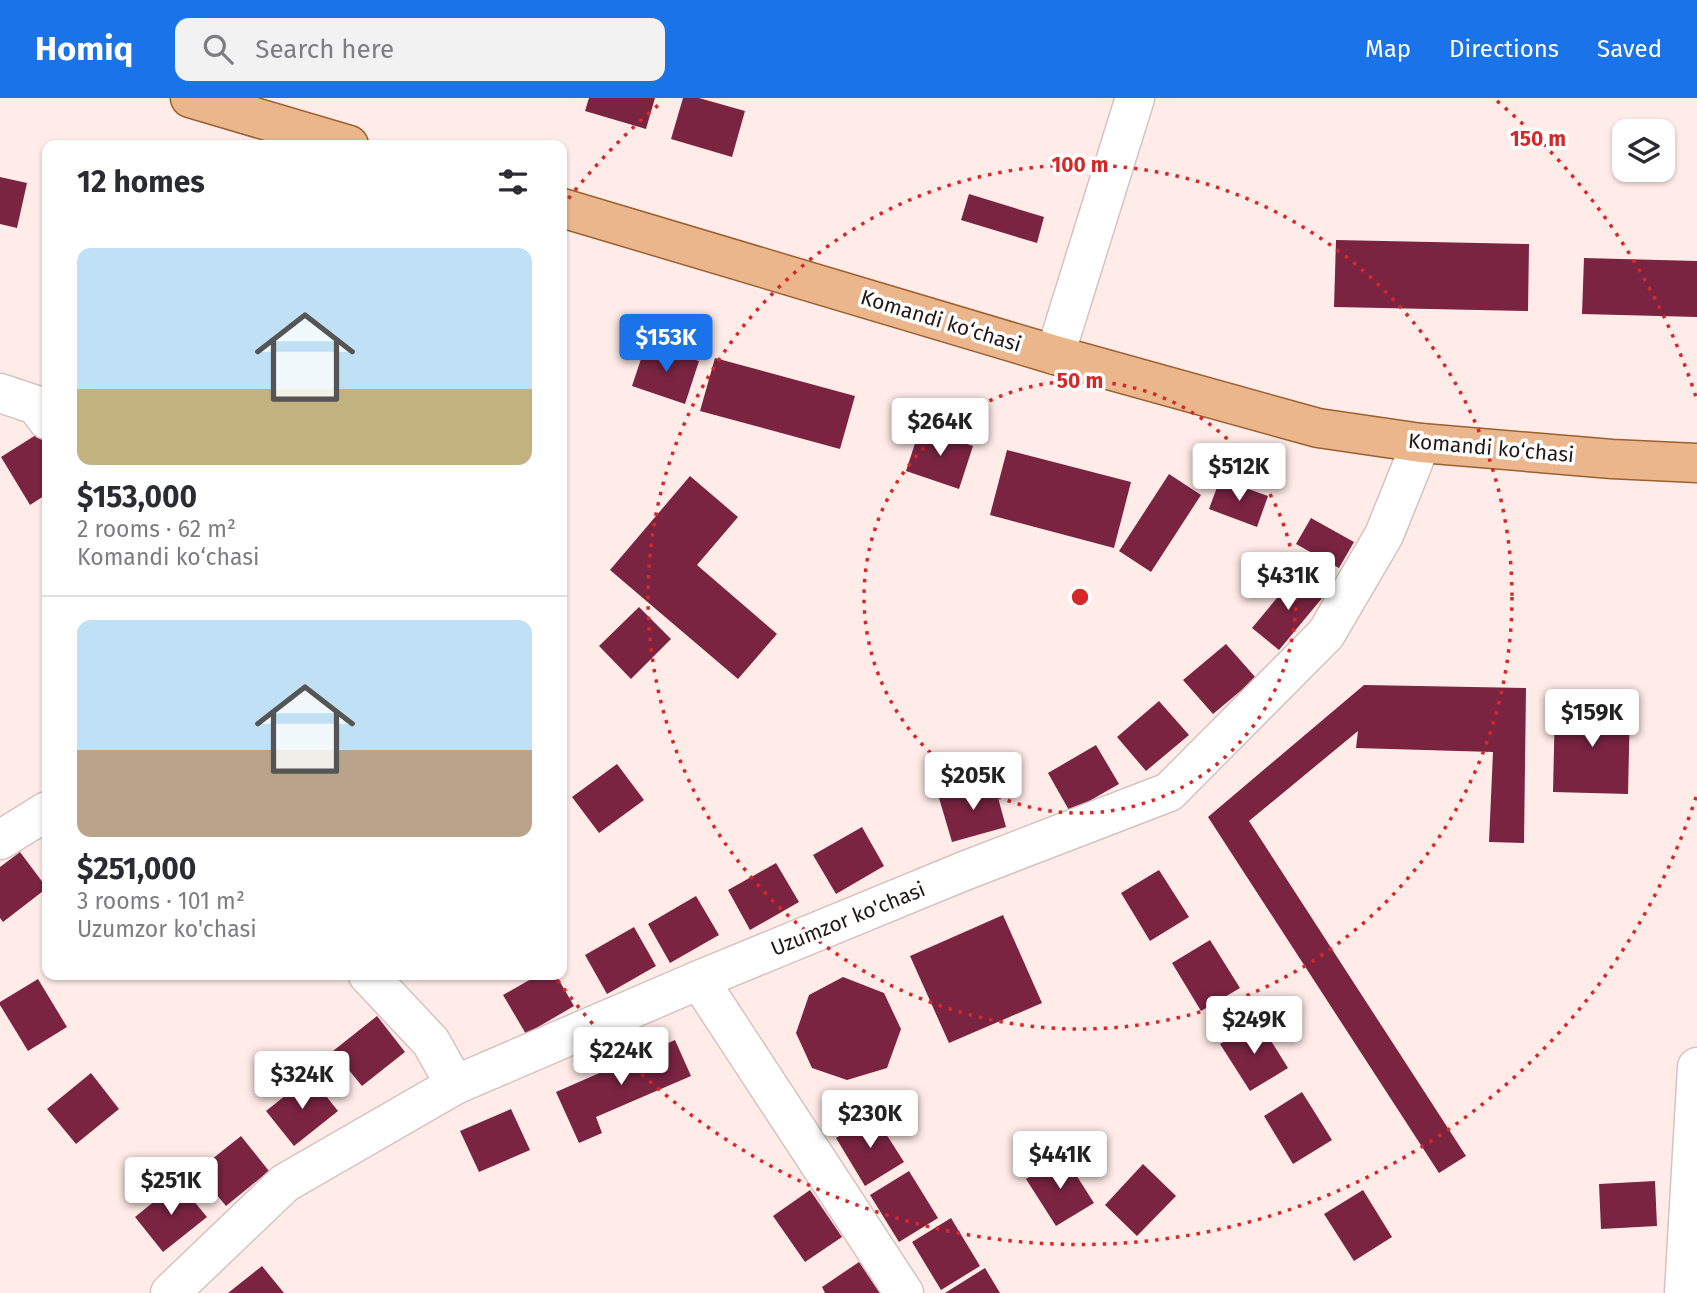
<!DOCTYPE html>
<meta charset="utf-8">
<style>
body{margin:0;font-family:"Fira Sans",sans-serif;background:#f2f2f3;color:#2b2b33;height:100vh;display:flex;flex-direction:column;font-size:26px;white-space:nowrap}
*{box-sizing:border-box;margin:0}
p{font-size:23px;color:#7c7c81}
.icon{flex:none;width:38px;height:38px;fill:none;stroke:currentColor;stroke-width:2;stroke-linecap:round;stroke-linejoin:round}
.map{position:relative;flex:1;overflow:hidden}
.drawer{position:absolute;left:42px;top:42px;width:525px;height:840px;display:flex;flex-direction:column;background:#fff;border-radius:14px;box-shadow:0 2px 5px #0004}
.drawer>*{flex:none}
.buttons{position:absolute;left:1612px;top:21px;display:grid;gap:14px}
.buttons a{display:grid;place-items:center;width:63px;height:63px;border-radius:14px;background:#fff;box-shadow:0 2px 5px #0004;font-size:35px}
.price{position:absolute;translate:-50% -60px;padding:0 16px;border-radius:7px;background:#fff;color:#222;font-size:23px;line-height:46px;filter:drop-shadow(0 2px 4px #0008)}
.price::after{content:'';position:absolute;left:50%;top:42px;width:21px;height:16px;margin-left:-10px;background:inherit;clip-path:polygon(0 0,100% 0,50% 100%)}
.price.on{background:#1a73e8;color:#fff}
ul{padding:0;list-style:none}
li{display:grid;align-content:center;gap:14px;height:371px;padding:0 35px}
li+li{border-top:2px solid #e1e1e2}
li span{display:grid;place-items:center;height:217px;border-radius:14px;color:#555}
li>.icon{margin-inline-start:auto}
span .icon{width:126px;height:126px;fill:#fffc;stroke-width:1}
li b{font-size:30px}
h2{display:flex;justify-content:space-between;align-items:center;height:84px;padding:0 35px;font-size:30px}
header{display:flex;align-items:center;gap:42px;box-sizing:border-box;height:98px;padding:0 35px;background:#1a73e8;color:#fff}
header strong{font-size:33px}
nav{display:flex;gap:38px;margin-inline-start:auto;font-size:24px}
.search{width:490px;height:63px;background:#f2f2f3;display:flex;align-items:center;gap:18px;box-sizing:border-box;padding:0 24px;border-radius:14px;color:#7c7c81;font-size:26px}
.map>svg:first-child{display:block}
.building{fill:#7a2442}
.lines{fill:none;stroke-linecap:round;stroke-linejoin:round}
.minor-casing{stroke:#d5c3bf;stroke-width:41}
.major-casing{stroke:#9c6031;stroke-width:41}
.minor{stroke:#fff;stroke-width:38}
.major{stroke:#ebb68c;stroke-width:38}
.ring{fill:none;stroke:#d62828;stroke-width:3.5;stroke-dasharray:3.5 7}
.labels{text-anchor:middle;stroke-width:7;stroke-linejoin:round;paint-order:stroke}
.street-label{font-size:21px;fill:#201918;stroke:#fff}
.centre{fill:#d62828;stroke:#fff;stroke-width:3.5}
.ring-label{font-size:21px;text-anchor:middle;font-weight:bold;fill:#d62828;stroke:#fff;stroke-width:7;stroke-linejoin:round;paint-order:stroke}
</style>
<header>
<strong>Homiq</strong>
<div class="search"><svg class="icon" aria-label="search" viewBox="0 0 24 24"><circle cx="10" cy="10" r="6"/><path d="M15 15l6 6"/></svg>Search here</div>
<nav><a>Map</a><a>Directions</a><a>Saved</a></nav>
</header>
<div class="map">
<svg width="1697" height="1195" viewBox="0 0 1697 1195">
<rect width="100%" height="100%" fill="#ffece8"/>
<g class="building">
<polygon points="589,0 655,0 646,31 585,13"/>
<polygon points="683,0 699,0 745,13 732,59 671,41"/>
<polygon points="0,79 27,85 17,130 0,126"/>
<polygon points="969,96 1044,119 1037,145 961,122"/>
<polygon points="1336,142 1529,146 1528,213 1334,209"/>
<polygon points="1584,160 1697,163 1697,219 1582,216"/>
<polygon points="646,246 699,263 685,306 632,288"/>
<polygon points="715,260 855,298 840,351 700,313"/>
<polygon points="920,330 973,348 959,391 906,373"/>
<polygon points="39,335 47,348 47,396 30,407 1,359"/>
<polygon points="1007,352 1131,384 1114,450 990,417"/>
<polygon points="1169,376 1201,397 1151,474 1119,453"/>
<polygon points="690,378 738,419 697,467 777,536 738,581 610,472"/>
<polygon points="1220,381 1268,398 1257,429 1209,411"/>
<polygon points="1311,420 1354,444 1339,470 1296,446"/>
<polygon points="1296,477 1323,499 1279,552 1252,530"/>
<polygon points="639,509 671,541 631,581 599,548"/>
<polygon points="1226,546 1256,580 1213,616 1183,582"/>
<polygon points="1364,587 1526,590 1524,745 1489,744 1493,654 1356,650 1358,633 1249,723 1466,1058 1439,1075 1208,719"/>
<polygon points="1159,603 1189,637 1146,673 1117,639"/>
<polygon points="1555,606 1630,608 1628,696 1553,694"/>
<polygon points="1096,647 1119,686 1070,714 1048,675"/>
<polygon points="617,666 644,702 599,735 572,699"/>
<polygon points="994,685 1006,729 952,744 939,700"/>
<polygon points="862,729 884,768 836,796 813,757"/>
<polygon points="20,754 47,790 3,824 0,820 0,769"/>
<polygon points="776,765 799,804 750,832 728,792"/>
<polygon points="1159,772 1189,819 1150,843 1121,795"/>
<polygon points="696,798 719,837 670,865 648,826"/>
<polygon points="1003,817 1042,905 949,945 910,858"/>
<polygon points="634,829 656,868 607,896 585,857"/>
<polygon points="1210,842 1240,890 1201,913 1172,865"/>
<polygon points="538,877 556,877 574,908 526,936 503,897"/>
<polygon points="843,879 884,895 901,931 887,970 847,982 812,970 796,935 809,897"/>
<polygon points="38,881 67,929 28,953 0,907 0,904"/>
<polygon points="377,918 405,954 362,988 333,953"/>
<polygon points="1258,922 1288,970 1250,993 1220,946"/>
<polygon points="675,942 691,978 596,1019 602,1035 579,1045 556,994"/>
<polygon points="91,975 119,1011 76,1046 47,1011"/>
<polygon points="310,978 338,1013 294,1048 266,1013"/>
<polygon points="1302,994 1332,1042 1293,1066 1264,1018"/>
<polygon points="511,1011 530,1052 479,1074 460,1033"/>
<polygon points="874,1017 904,1064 865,1088 836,1040"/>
<polygon points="241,1038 269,1073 226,1108 197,1073"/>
<polygon points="1064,1058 1094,1105 1056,1128 1026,1081"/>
<polygon points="1143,1066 1176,1098 1137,1138 1105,1107"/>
<polygon points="909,1073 938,1120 899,1144 870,1097"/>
<polygon points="1655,1083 1657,1128 1601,1131 1599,1086"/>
<polygon points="178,1084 207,1119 163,1154 135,1119"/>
<polygon points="810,1092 842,1139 805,1164 773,1118"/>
<polygon points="1363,1092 1392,1139 1354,1163 1324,1116"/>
<polygon points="951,1120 980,1168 941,1192 912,1144"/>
<polygon points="859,1164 880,1195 825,1195 822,1189"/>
<polygon points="262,1168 284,1195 228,1195"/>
<polygon points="985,1170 1000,1195 945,1195"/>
</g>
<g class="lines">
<defs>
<g id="minor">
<polyline points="1055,257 1135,0"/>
<polyline points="0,295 36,307 47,322"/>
<polyline points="0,742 47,713"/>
<polyline points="368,877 431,944 455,987"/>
<polyline points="699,882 904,1195"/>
<polyline points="170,1195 285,1085 455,987 699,882 964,773 1169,694 1326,536 1384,437 1421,345"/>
<polyline points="1684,1195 1697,969"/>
</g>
<g id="major">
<polyline points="190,0 349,47"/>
<polyline points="562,110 1055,257 1318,330 1421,345 1612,361 1697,365"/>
</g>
</defs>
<use href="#minor" class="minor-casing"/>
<use href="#major" class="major-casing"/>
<use href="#minor" class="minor"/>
<use href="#major" class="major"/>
</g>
<g class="ring">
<circle cx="1080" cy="499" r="216"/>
<circle cx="1080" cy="499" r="432"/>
<path d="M1696 699A648 648 0 0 1 556 880M562 109A648 648 0 0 1 663 3M1497 3A648 648 0 0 1 1696 299"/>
</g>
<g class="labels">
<g class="street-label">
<text transform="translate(941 223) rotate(17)" y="7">Komandi ko‘chasi</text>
<text transform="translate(1491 350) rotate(5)" y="7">Komandi ko‘chasi</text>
<text transform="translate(848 821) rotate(-22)" y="7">Uzumzor ko'chasi</text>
</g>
</g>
<circle cx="1080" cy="499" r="10" class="centre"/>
<g class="ring-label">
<text x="1538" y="48">150 m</text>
<text x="1080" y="74">100 m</text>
<text x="1080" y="290">50 m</text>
</g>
</svg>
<div class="buttons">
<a><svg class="icon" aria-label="layers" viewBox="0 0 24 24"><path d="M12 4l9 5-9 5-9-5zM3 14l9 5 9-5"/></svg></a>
</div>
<b class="price on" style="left:666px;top:276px">$153K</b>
<b class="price" style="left:940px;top:360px">$264K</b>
<b class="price" style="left:1239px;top:405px">$512K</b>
<b class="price" style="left:1288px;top:514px">$431K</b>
<b class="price" style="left:1592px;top:651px">$159K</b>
<b class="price" style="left:973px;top:714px">$205K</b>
<b class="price" style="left:1254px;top:958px">$249K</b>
<b class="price" style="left:621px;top:989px">$224K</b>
<b class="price" style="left:302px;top:1013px">$324K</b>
<b class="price" style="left:870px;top:1052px">$230K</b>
<b class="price" style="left:1060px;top:1093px">$441K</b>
<b class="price" style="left:171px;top:1119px">$251K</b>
<section class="drawer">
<h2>12 homes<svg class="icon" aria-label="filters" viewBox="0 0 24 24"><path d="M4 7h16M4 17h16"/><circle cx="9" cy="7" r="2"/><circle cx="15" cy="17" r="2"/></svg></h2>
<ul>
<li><span style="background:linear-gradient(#bfe0f5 65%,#c2b280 0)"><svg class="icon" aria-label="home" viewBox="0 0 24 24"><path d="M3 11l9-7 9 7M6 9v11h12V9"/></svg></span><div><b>$153,000</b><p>2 rooms · 62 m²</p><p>Komandi ko‘chasi</p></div></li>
<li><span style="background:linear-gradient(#bfe0f5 60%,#b9a48a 0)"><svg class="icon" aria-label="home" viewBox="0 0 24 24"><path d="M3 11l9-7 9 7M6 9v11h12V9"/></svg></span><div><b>$251,000</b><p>3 rooms · 101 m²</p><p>Uzumzor ko'chasi</p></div></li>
</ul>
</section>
</div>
